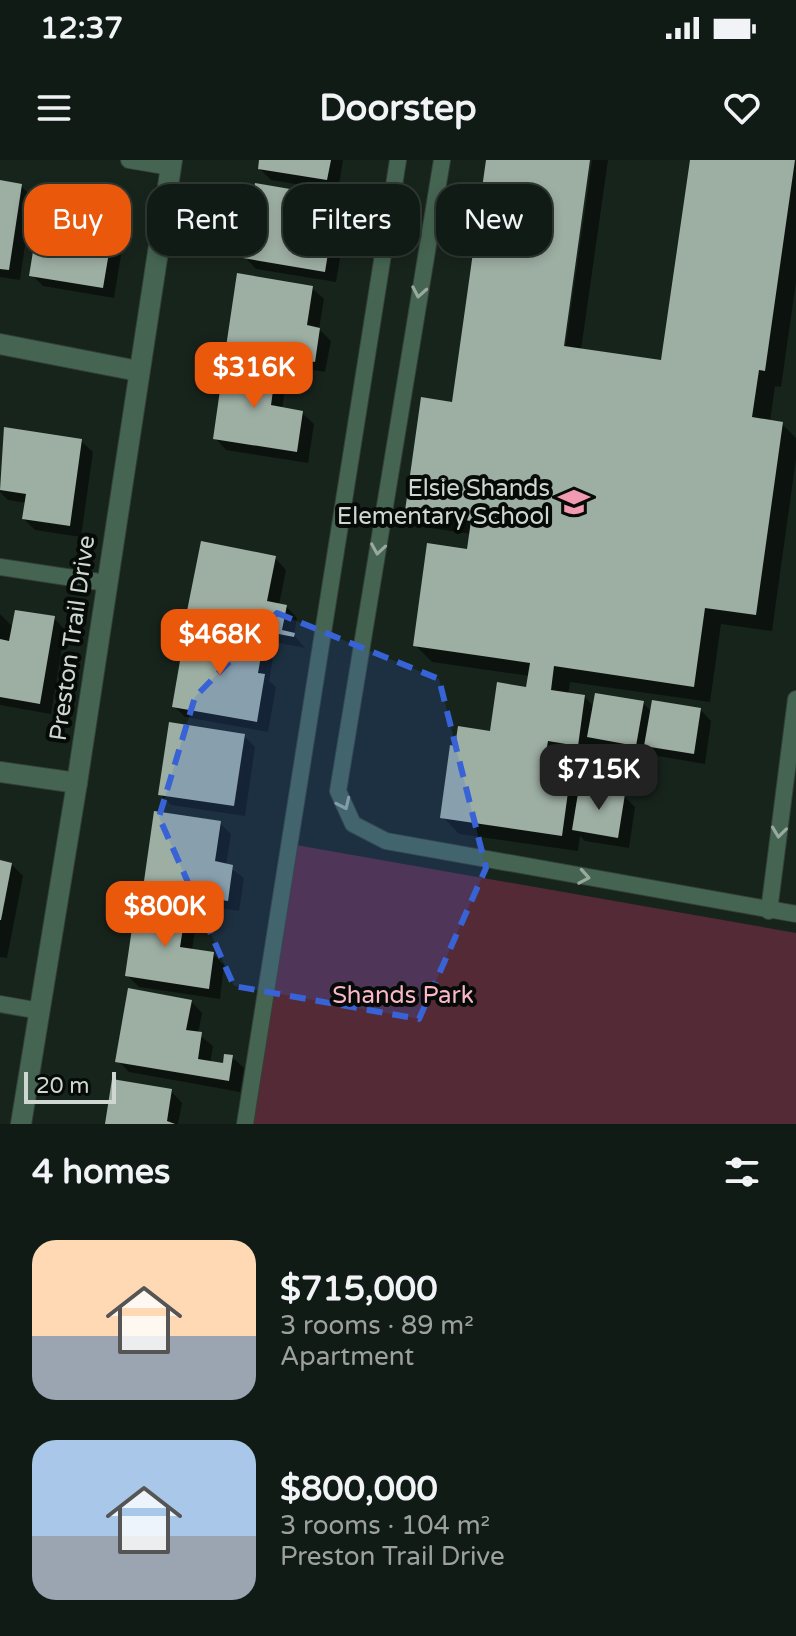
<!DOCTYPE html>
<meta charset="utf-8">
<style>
body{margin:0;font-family:"Varela Round",sans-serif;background:#1e2822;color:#f1f3f6;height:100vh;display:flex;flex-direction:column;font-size:30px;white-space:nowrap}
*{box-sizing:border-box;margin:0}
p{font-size:26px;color:#9ca1a0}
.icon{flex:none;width:44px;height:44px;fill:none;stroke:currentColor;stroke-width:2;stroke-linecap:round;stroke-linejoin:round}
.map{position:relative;height:964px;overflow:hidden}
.drawer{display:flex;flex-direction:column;background:#111b15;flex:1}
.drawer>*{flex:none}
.banner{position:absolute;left:24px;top:24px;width:748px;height:72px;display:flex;gap:16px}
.scale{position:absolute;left:24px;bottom:20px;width:92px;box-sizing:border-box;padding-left:8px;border:4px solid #cfd7d2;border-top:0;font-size:22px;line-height:28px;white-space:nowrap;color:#cfd7d2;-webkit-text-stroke:6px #060b08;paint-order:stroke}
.price{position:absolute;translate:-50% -68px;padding:0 18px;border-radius:16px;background:#ea580c;color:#fff;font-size:26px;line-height:52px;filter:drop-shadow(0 2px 4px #0008)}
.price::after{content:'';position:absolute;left:50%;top:48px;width:24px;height:18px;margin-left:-12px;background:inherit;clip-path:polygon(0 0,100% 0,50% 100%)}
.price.current{background:#222;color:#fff}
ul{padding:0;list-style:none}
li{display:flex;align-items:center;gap:24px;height:200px;padding:0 32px}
li span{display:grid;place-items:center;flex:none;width:224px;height:160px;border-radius:24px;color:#555}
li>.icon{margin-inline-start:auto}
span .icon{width:96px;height:96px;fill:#fffc;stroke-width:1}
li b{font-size:34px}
h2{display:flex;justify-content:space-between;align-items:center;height:96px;padding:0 32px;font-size:34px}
.chip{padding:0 28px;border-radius:24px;background:#111b15;box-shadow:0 4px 12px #0003,0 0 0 2px #303934;font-size:28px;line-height:72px}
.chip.current{background:#ea580c;color:#fff}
.status{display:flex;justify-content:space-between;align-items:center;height:56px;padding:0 40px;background:#111b15;direction:ltr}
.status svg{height:22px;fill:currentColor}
header{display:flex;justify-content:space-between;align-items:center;height:104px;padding:0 32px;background:#111b15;font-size:36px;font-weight:700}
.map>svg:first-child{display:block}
.green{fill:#552a37}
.shadow{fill:#0007}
.building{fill:#9daea3}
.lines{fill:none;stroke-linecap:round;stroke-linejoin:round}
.lane-casing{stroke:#344139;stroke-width:18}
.street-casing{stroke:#344139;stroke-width:22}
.lane{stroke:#456552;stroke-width:16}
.street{stroke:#456552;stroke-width:20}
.oneway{stroke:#98a99f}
.marked{fill:#3863d7;fill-opacity:0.2;stroke:#3863d7;stroke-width:6;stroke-dasharray:16 10;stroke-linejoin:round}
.labels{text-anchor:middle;stroke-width:8;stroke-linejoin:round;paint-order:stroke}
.poi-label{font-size:24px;fill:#cfd7d2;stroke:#060b08;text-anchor:end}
.street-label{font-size:24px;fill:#cfd7d2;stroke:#060b08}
.park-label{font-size:24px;fill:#fbb7c9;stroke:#060b08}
</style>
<div class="status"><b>12:37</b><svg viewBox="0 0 49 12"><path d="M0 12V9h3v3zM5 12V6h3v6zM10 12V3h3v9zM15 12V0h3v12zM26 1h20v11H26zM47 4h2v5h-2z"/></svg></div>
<header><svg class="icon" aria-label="menu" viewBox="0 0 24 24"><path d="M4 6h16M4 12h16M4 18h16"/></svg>Doorstep<svg class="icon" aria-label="heart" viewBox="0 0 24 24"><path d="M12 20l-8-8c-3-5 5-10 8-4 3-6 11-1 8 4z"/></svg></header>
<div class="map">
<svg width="796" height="964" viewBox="0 0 796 964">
<rect width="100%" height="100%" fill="#17241c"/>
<polygon class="green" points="296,685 796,773 796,964 252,964"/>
<g class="shadow">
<polygon points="261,0 343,0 338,31 271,20 260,9"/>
<polygon points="488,0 588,0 560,195 564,196 592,0 608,0 581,190 663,202 692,0 796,0 796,122 781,227 775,226 770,262 782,264 796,278 796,299 772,471 721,464 710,542 570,522 568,535 585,537 594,547 643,543 652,552 700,549 711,561 705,604 658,596 648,587 647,596 597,584 595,601 564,597 563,604 571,605 588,622 587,630 624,636 635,647 629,688 585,681 580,676 578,691 459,674 443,657 492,573 528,529 530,516 432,502 415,485 469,391 471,374 424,367 407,350 454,244"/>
<polygon points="0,22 21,26 32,37 20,120 0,117"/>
<polygon points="336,39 348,50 336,122 256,109 245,97"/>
<polygon points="117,41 128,52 114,138 43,126 32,115 81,58"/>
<polygon points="312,128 324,139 319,169 331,181 325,212 240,197 228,186"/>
<polygon points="275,211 286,223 282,249 302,253 314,264 308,303 226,290 215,278"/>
<polygon points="6,269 81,281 93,292 81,377 35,370 24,359 26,343 8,340 0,332"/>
<polygon points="275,398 286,410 279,445 286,446 297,458 294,475 305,488 200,467 189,455"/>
<polygon points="0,454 13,467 54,458 65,470 51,554 0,545"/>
<polygon points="262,487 273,498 269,521 276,527 268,572 185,557 174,546"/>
<polygon points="244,576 255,587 245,656 171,645 160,634"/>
<polygon points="220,663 231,674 226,705 244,718 239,751 156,738 145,727"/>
<polygon points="0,702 11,704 23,716 7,798 0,797"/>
<polygon points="185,751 196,762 192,791 213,794 224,805 220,839 139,827 127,815"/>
<polygon points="191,841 202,853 198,874 213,886 210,903 225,906 232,897 244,908 240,932 129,912 118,901"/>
<polygon points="171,931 182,943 178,964 107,964"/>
</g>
<g class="building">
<polygon points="259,0 331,0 327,20 258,9"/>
<polygon points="486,0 590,0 564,186 661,200 690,0 795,0 765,211 759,210 752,257 783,262 756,455 705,448 694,527 554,506 551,530 585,535 578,586 548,581 545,599 572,603 562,676 440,658 450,585 455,586 458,566 490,571 497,522 526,527 530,503 413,486 427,383 467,389 471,361 405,351 421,237 452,242"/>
<polygon points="0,20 22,24 9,110 0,109"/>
<polygon points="255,23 337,37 325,112 243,98"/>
<polygon points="83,34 118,39 103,128 29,116 40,49 79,55"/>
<polygon points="237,113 313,126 307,165 320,168 315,202 226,187"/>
<polygon points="224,202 276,209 271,245 303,251 297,292 213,279"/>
<polygon points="4,267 82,279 70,366 22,359 26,334 0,330"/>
<polygon points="201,381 276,396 267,441 287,445 282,470 295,473 294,477 186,456"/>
<polygon points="15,450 55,456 40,544 0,537 0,479 9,481"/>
<polygon points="185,472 263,485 258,513 265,514 257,562 172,547"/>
<polygon points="595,533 644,541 636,586 587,577"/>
<polygon points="652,540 701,548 694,594 644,586"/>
<polygon points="169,562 245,574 234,646 158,635"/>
<polygon points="579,627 625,634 618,678 572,670"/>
<polygon points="154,651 221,661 215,701 233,705 228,741 143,728"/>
<polygon points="0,700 12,703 1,760 0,760"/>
<polygon points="136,741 186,749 180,787 214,792 209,829 125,816"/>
<polygon points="128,828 192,840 186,870 202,872 198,899 223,903 224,894 233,895 229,921 115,902"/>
<polygon points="112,919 172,929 167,961 175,964 105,964"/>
</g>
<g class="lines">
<defs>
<g id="lane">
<polyline points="129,0 170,7"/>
<polyline points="442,0 338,631 353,664 386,681 796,754"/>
<polyline points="0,407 106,423"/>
<polyline points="769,751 796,539"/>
<polyline points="0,844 40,851"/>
<polyline points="245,964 398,0"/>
</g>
<g id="street">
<polyline points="0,184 138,211"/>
<polyline points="0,612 77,623"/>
<polyline points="21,964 77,623 172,0"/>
</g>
</defs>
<use href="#lane" class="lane-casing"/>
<use href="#street" class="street-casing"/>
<use href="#lane" class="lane"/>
<use href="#street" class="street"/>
</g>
<defs><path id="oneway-chevron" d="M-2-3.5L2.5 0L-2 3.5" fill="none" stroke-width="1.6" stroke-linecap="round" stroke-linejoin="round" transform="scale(2)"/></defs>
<g class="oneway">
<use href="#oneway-chevron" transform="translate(419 132) rotate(100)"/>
<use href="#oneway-chevron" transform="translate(378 389) rotate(99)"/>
<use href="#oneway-chevron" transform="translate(344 644) rotate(65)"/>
<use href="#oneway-chevron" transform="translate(779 672) rotate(97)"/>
<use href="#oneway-chevron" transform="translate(584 717) rotate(10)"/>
</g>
<path class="marked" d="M277 453 439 519 486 708 419 859 234 826 159 657 195 537Z"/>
<defs>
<symbol id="school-bare" viewBox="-9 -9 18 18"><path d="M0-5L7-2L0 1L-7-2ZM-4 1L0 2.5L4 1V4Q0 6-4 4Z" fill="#f19ab2" stroke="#060b08" stroke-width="2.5" paint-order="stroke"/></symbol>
</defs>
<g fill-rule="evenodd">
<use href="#school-bare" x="552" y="320" width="44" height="44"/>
</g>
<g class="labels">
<g class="poi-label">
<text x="550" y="336">Elsie Shands<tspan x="550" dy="28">Elementary School</tspan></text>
</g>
<g class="street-label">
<text transform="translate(72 478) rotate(-82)" y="8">Preston Trail Drive</text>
</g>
<g class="park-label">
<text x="403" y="843">Shands Park</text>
</g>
</g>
</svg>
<div class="scale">20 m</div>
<b class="price" style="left:254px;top:250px">$316K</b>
<b class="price" style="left:220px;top:517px">$468K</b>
<b class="price current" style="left:599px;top:652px">$715K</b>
<b class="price" style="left:165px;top:789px">$800K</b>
<div class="banner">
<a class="chip current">Buy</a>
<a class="chip">Rent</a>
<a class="chip">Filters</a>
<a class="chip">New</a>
</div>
</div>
<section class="drawer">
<h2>4 homes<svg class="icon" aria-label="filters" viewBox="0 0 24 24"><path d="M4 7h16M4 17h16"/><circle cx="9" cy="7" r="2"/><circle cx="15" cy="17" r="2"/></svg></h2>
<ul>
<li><span style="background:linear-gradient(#ffd9b3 60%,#9aa5b1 0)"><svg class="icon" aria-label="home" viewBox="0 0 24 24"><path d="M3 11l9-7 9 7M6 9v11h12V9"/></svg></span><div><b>$715,000</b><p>3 rooms · 89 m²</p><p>Apartment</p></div></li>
<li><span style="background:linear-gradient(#a9c7e8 60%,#9aa5b1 0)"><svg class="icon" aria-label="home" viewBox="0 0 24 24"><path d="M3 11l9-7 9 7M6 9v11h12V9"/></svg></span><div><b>$800,000</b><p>3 rooms · 104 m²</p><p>Preston Trail Drive</p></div></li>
</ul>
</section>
